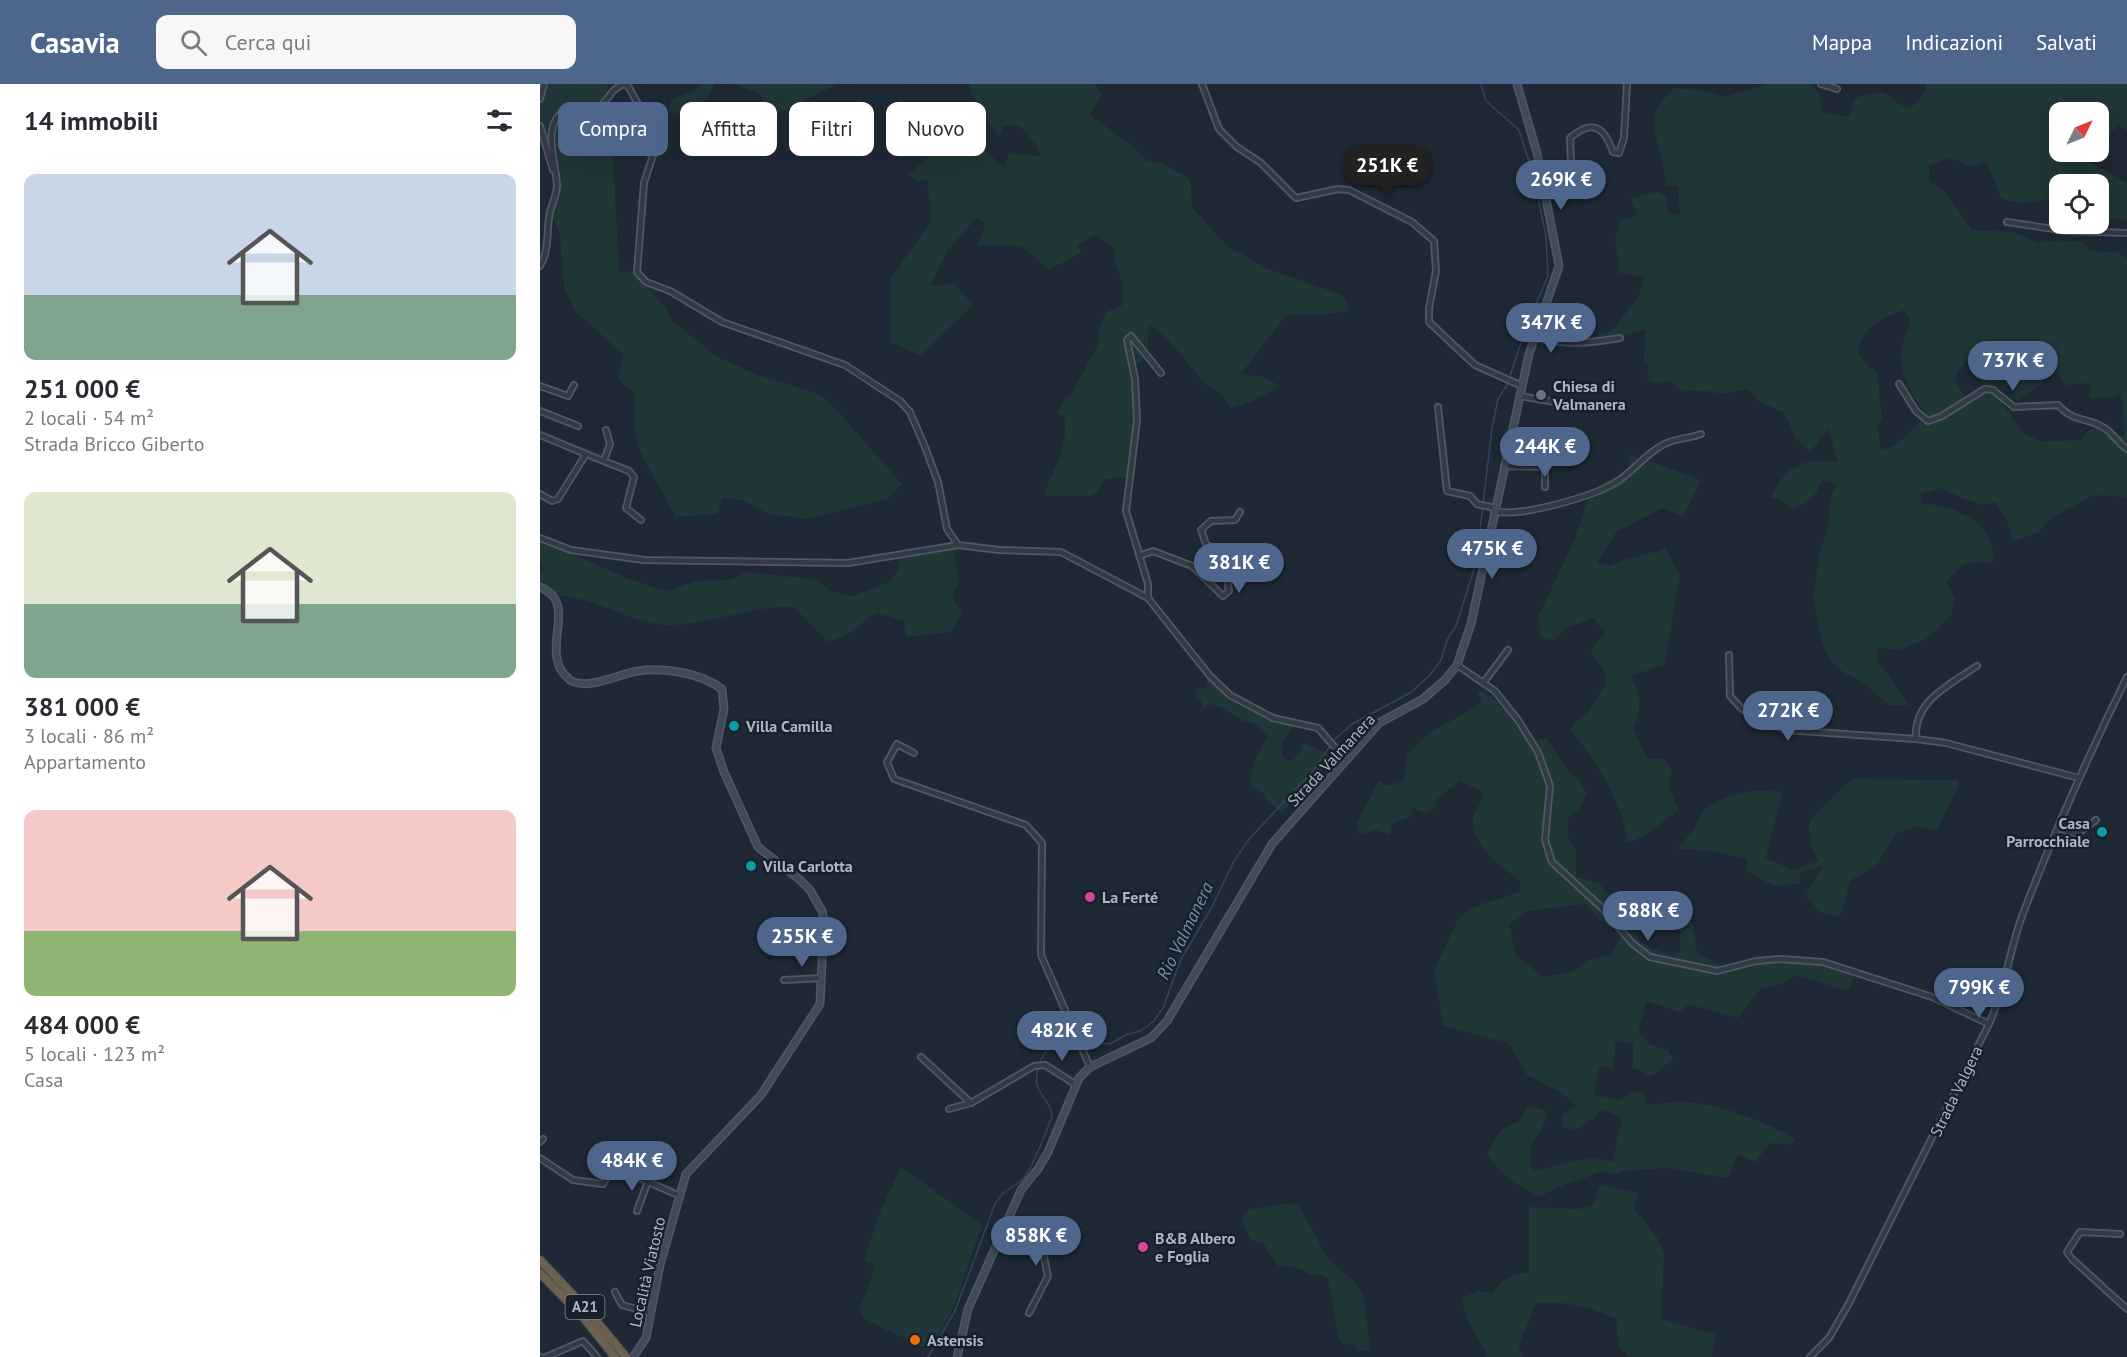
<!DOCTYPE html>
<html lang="it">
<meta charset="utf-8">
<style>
body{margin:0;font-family:"PT Sans",sans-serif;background:#f7f7f7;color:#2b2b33;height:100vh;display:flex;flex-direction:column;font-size:22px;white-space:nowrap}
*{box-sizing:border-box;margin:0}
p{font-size:20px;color:#7c7c81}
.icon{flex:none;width:33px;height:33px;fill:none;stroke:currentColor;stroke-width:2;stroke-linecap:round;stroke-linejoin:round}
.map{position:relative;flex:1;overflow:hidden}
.side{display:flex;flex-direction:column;background:#fff;width:540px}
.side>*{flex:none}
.banner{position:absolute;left:18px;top:18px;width:570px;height:54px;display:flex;gap:12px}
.needle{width:39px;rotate:47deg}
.buttons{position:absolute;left:1509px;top:18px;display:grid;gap:12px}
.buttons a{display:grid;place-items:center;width:60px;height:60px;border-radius:12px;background:#fff;box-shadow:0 6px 24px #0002;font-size:30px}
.price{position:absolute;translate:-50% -51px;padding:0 14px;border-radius:21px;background:#4f668c;color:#fff;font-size:20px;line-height:39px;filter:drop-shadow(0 2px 3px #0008)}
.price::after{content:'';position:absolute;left:50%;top:36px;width:18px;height:14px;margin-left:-9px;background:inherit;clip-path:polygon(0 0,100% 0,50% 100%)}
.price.on{background:#222;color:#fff}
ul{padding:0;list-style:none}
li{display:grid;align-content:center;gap:12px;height:318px;padding:0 24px}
li span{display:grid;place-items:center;height:186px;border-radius:12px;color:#555}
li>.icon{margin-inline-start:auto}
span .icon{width:108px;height:108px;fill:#fffc;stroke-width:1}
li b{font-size:26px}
h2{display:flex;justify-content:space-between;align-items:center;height:72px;padding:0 24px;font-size:26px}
.chip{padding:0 21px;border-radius:12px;background:#fff;box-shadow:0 6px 24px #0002;font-size:21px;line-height:54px}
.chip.on{background:#4f668c;color:#fff}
header{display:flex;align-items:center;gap:36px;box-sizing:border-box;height:84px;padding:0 30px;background:#4f668c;color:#fff}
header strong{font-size:28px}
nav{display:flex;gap:33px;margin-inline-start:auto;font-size:21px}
.search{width:420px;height:54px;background:#f7f7f7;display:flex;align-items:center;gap:15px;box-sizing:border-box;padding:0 21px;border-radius:12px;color:#7c7c81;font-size:22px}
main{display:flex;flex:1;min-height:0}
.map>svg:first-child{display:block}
.green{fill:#213637;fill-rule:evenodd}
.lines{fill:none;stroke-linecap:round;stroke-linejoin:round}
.stream{stroke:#32445c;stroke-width:1.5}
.street-casing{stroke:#4f5864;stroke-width:8}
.secondary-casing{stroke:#4f5864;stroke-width:9}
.highway-casing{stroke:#3d4550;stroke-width:10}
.street{stroke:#323a46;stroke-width:4.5}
.secondary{stroke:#404a59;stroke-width:6}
.highway{stroke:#6c604f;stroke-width:8}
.worship-dot{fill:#6b7280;stroke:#18202a;stroke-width:2}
.culture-dot{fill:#0f9aa8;stroke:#18202a;stroke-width:2}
.hotel-dot{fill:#d1479c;stroke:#18202a;stroke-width:2}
.food-dot{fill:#e8710a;stroke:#18202a;stroke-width:2}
.labels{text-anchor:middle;stroke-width:5;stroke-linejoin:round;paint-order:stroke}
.shield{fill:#18202a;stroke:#7f8895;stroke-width:1.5}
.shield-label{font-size:15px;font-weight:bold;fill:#abb5c3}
.poi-label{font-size:16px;font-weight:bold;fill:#abb5c3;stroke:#18202a;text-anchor:start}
.street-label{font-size:16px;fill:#abb5c3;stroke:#18202a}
.water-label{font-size:18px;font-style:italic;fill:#748dac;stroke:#18202a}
</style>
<header>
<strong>Casavia</strong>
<div class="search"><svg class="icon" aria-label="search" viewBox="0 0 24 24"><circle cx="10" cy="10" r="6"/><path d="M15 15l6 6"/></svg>Cerca qui</div>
<nav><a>Mappa</a><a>Indicazioni</a><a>Salvati</a></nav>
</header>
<main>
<section class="side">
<h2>14 immobili<svg class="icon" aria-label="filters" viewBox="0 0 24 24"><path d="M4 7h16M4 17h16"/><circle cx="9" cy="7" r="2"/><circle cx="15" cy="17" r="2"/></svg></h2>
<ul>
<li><span style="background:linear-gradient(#c9d6e8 65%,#7fa58c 0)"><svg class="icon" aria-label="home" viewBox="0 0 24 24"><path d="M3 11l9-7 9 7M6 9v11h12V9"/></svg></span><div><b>251 000 €</b><p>2 locali · 54 m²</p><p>Strada Bricco Giberto</p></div></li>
<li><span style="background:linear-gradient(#dfe7d0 60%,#7fa58c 0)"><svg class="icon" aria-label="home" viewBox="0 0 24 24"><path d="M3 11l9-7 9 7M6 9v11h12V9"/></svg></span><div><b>381 000 €</b><p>3 locali · 86 m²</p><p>Appartamento</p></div></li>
<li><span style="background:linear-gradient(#f6c9c9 65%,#8fb573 0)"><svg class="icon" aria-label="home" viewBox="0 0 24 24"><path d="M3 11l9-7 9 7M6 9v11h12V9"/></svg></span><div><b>484 000 €</b><p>5 locali · 123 m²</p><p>Casa</p></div></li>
</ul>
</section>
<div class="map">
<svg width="1587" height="1273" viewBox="0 0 1587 1273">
<rect width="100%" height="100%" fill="#1f2935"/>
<g class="green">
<path d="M4 0H67L70 11 56 26 68 43 73 73 79 187 97 188 103 200 126 223 133 238 178 273 218 291 277 309 292 321 362 400 347 415 268 435 229 430 205 417 182 414 178 430 136 433C124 408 101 378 96 352 93 338 94 323 95 309L78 295 83 270 35 227 24 204 20 151 10 128 17 104 16 93 0 41V15Z"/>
<path d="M161 0H174C169 20 151 25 132 30L128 25 132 15 155 6Z"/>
<polygon points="195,0 297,0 233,32 226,24 220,10"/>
<path d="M429 0H555L562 10 550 31 594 63 607 77 621 79 650 95 652 123 685 160 726 185 803 211 810 227 781 231H746L700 291 722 292 740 302 715 316 691 324 678 307 665 300 628 255 609 241 607 275 592 282 597 336 589 393 565 395 557 409 549 412H504C512 384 530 362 524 333L516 329 525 315 531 311 559 259V247L566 228 582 222V197L575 179 573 163 556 151 537 162 542 168 509 186 482 162 437 161 446 139 437 133 408 166 390 202 415 200 433 221 380 272 351 258V194L392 136 387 96 377 98 368 91 420 45 465 84 469 69 500 72 497 62 480 42H463L459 55 432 11Z"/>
<path d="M1227 0H1271L1280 11 1282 29 1309 33 1315 14C1324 12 1337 6 1345 10 1357 16 1356 21 1371 24L1382 12 1387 0H1587V46L1578 41 1565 57 1559 60 1558 28H1520V68H1544L1542 74 1587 99V136L1559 132 1558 100H1520L1519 115 1516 112C1495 119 1482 122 1461 114L1446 77 1430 83 1410 73 1389 82V97L1405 108 1432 146 1474 148 1497 158 1542 157 1551 167 1577 168 1587 174V413L1554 411 1510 435 1498 449 1472 457 1468 439 1456 418 1440 421 1399 404 1381 410 1382 419C1418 424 1456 437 1453 479 1430 476 1421 478 1407 498L1415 515 1411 531 1397 546 1381 557 1359 566 1336 563 1338 577 1369 621 1350 622 1323 598 1304 589 1290 576 1282 560 1273 512 1279 473 1288 440 1290 416 1296 400 1282 396C1276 413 1268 420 1251 425L1241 415 1230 414C1248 381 1260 374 1298 378L1288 345 1270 368 1256 355 1244 328 1220 318 1208 305 1181 310 1168 307 1139 306 1130 297 1113 299 1107 295 1109 279 1104 278 1105 245 1080 253 1050 258 1060 249 1071 248 1099 212 1105 193 1080 189 1075 157 1080 136 1097 132 1091 114 1117 108 1127 112V128L1132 131 1140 129 1138 103 1126 101C1126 79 1109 45 1116 27 1119 20 1128 11 1133 4L1166 7 1186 13ZM1363 226 1371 238C1352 273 1363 301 1387 331L1358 359 1341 367 1337 341 1342 335 1337 288 1328 282 1318 268C1324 242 1339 235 1363 226ZM1431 275 1443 300 1426 313 1419 305 1415 293 1420 284ZM1507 288 1519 291 1524 301 1550 299 1549 314 1572 313 1581 309 1585 351 1575 354 1566 344 1551 345 1541 356 1500 358 1481 347 1457 312 1455 298 1474 303 1476 317 1501 300Z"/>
<path d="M1089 370 1161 396 1143 433 1123 424 1076 448 1057 479 1071 482C1082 474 1108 472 1125 464L1140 491 1124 581 1090 592C1102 610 1102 625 1093 645L1107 674 1124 675 1132 687 1129 702 1139 727C1120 736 1108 755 1087 758 1083 719 1056 675 1030 646L1035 638 1047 630 1066 600 1063 584 1051 570 1053 562 1066 549 1054 534 1027 544 1013 556 1000 554 999 531 1034 457 1051 407 1073 393 1088 394Z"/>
<path d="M0 456 94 497 126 507 156 497 188 496 208 488 278 496 290 507 313 512 351 497 360 482 357 474 413 464 419 497 412 512 422 529 411 548 366 553 365 537 339 529 331 532 308 550 288 558 254 523C214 521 173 539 132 541 104 542 70 523 44 516 28 512 14 512 0 503V488L4 486 0 479Z"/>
<path d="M670 592 703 620 754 641C747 651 737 661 744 674L752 677 761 667 760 661 764 659 787 670C788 684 777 696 767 705L771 711 768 717 759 711 742 729 726 715 725 710 711 703C708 685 719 667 728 652L713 638 702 637 684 624 674 620 662 624V615L656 614V606L660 603 665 606Z"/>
<path d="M939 607C956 610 980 642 989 656L1007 654 1029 689 1038 695 1047 709 1040 724 1028 734V754L1036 765V793L1059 799 1089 837 1099 856 1111 864 1131 871 1140 868V842L1145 837 1152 838 1157 869 1186 884 1216 877 1283 878 1316 889 1308 907 1256 891 1239 901 1221 904 1198 934 1148 920 1141 928 1107 917 1098 947 1110 961 1128 966 1133 976 1111 992 1093 984V960L1076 956 1073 984 1059 982 1054 1011 1079 1016 1091 1008 1104 1009 1107 1021C1119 1020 1132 1017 1144 1018 1176 1019 1228 1038 1255 1055L1252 1061 1230 1059 1215 1078 1198 1070 1188 1094 1130 1084 1082 1087 1076 1091 1063 1087C1041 1097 1020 1099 1000 1113 978 1101 961 1092 947 1070 955 1055 960 1042 978 1038L989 1022 1007 1028C1003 1056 983 1054 993 1087 1021 1082 1045 1069 1073 1078L1082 1033 1061 1025 1054 1034 1036 1046 1022 1043 1021 1031 1037 1022 1023 1010 987 991 968 959 903 942 894 887 919 833 936 822 979 808 981 797C961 783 930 761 933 734 934 725 943 719 944 709L920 697 897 714 896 723 887 729 873 724 871 732 852 740 850 751 836 746 819 751 817 738 839 697 847 702 864 697 867 670 888 650 943 618 937 609ZM1046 820 1066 843 1077 841 1083 850 1071 871 1050 876 1030 888 1004 893 976 872 969 840 987 827Z"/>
<polygon points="1312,695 1417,696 1419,700 1397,747 1379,742 1356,749 1337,781 1310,797 1300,833 1279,828 1266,811 1283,782 1261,789 1259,800 1233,802 1207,787 1207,775 1171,767 1137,765 1153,747 1163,726 1185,713 1217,706 1243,708 1225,774 1253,786 1279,777 1270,761 1269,737"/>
<polygon points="361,1083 442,1141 413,1225 389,1266 324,1235 319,1227 335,1183 324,1177 341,1126"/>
<path d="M1060 1101 1098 1109 1094 1124 1118 1155 1124 1171 1121 1235 1176 1251 1172 1273H1091L1079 1264 1076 1235C1049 1223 1026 1217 996 1219L978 1263 984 1273H946V1269L926 1233 922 1214 939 1207 953 1209C964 1194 971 1190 989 1189V1123L1038 1125 1053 1122Z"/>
<path d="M749 1119 759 1122 787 1173 814 1198 823 1210 830 1266 816 1267 815 1260 806 1261 799 1256 788 1196 783 1191H769C760 1183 750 1182 738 1182L723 1159 711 1156 701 1135 710 1125Z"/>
</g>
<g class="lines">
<g class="stream">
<polyline points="795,655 812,640 870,609 890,591 901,576 907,556 916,542 936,479 952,344 958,315 967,301 986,244 1008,192 1006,152 993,90 979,46 946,17 941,0"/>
<path d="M388 1273 415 1227 455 1120C466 1102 472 1106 483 1095 493 1085 506 1047 512 1033 512 1020 503 1015 498 1004 495 998 497 988 499 981 511 945 543 957 570 960L585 951 600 947 613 938 623 924 641 875 672 823 694 777 710 754 773 687 790 662"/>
</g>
<defs>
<g id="street">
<polyline points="662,0 679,45 697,63 721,79 756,114 798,105 809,106 872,138 894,157 896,187 889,224 889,238 935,281 982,302"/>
<polyline points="1281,0 1297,5"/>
<polyline points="0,15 4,0"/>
<polyline points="0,42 13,86"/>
<path d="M1004 106 1031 78 1030 54C1052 35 1064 42 1073 68L1079 69 1084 54 1087 0"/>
<polyline points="1467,138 1527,147 1587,149"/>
<path d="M0 182C10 166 6 146 10 128 12 120 17 110 17 101 16 78 0 39 27 25 38 19 48 27 59 25L74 6 83 0 88 2 108 38 115 65 104 99 97 188 106 198 130 207 182 238 305 281 360 317 370 328 385 363 398 398 407 445 418 461"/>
<path d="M994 253C1024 262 1050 259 1080 254"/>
<path d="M1359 300 1376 327 1388 337 1402 332 1445 305 1453 306 1474 323 1518 321C1535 340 1548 332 1566 345 1574 351 1579 360 1587 365"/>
<polyline points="0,302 28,312 34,301"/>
<polyline points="980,312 1032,321"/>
<polyline points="898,323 907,407 930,412 937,420 955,424"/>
<polyline points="0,327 38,342"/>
<polyline points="0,351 46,370 18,415 12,417 0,410"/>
<polyline points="46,370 89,387 94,393 86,424 101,436"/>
<polyline points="64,376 70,360 66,346"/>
<polyline points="964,382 1005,383 1006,359"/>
<polyline points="1005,383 1005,403"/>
<path d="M954 427C980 434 1055 412 1078 397 1093 387 1105 371 1121 362 1133 354 1148 355 1161 350"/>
<polyline points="0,454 31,466 104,476 308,479 418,461 459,466 521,468 608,514 670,592 690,611 733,634 778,644 805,675"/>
<polyline points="599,472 613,467 652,482 683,512 689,507 683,473 666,460 661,446 671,437 695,436 700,428"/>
<polyline points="608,514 608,500 586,427 597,336 595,295 587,256 591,252 621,289"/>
<polyline points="1189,571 1190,612 1201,624 1219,635 1246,646 1376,655"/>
<polyline points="917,581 955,607 978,636 998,668 1010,702 1005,756 1012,778 1062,824 1092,859 1110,873 1177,887 1216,877 1240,875 1283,878 1392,913 1449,940"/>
<path d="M1437 582C1409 601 1373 617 1376 655L1406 659 1539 694"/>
<polyline points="944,598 968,566"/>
<polyline points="374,669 357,660 347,678 354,695 486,741 502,759 501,871 550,983"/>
<polyline points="1518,744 1537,750 1556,736"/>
<polyline points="244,896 281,894"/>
<polyline points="381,973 431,1019 494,982 505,981 535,1000"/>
<polyline points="409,1025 431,1019"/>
<polyline points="0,1058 3,1055"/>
<polyline points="0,1074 33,1096 63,1100 71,1087"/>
<polyline points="52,1080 95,1092 138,1111"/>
<polyline points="97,1127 108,1097"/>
<polyline points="1580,1150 1540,1148 1527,1168 1532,1175 1587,1225"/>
<polyline points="459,1157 503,1169 508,1192 489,1229"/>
<polyline points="75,1208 82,1221 111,1229"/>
<polyline points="0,1273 1,1273"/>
<polyline points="6,1273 43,1257 57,1273"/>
<path d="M1270 1273 1289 1254 1308 1221 1449 940C1464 907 1469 870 1481 835 1512 753 1548 672 1587 593"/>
</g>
<g id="secondary">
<path d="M0 503C4 505 9 508 12 511 31 531 0 573 30 596 48 607 78 590 98 587 125 583 160 589 182 605L184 625 176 664 184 688 218 763 259 795 270 806 282 827 284 835 280 920 221 1011 146 1090 120 1181 106 1254 93 1273"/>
<polyline points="417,1273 428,1225 481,1106 498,1085 508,1068 539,994 550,983 611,954 627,937 732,760 839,639 883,615 905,596 917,581 931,540 989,270 1019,182 997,69 977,0"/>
</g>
<g id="highway">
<polyline points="0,1176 48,1227 86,1273"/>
<polyline points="0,1189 43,1233 75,1273"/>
</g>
</defs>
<use href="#street" class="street-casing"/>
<use href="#secondary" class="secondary-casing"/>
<use href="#highway" class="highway-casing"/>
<use href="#street" class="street"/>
<use href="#secondary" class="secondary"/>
<use href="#highway" class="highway"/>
</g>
<circle class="worship-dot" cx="1001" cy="311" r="6"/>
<g class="culture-dot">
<circle cx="194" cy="642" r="6"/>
<circle cx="1562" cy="748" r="6"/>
<circle cx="211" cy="782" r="6"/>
</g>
<g class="hotel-dot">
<circle cx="550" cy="813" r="6"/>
<circle cx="603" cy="1163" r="6"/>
</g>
<circle class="food-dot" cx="375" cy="1256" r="6"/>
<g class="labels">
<rect class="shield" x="25.5" y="1211" width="39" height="24" rx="4.5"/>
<g class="shield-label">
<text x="45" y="1228">A21</text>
</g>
<g class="poi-label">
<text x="1013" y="308">Chiesa di<tspan x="1013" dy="18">Valmanera</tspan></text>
<text x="206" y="648">Villa Camilla</text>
<text x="1550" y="745" text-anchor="end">Casa<tspan x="1550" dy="18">Parrocchiale</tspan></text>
<text x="223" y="788">Villa Carlotta</text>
<text x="562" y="819">La Ferté</text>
<text x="615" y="1160">B&amp;B Albero<tspan x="615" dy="18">e Foglia</tspan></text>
<text x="387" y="1262">Astensis</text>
</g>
<g class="street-label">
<text transform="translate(791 676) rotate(-47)" y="6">Strada Valmanera</text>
<text transform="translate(1416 1007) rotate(-64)" y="6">Strada Valgera</text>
<text transform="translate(107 1188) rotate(-77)" y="6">Località Viatosto</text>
</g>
<g class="water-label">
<text transform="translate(645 847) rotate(-64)" y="6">Rio Valmanera</text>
</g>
</g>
</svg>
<div class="buttons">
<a><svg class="needle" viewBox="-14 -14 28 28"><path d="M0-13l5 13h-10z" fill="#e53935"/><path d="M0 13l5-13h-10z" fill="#7c7c81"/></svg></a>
<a><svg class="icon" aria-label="locate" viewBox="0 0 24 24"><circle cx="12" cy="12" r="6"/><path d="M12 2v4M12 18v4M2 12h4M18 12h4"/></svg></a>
</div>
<b class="price on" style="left:847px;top:113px">251K €</b>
<b class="price" style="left:1021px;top:127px">269K €</b>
<b class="price" style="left:1011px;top:270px">347K €</b>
<b class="price" style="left:1473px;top:308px">737K €</b>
<b class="price" style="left:1005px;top:394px">244K €</b>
<b class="price" style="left:952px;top:496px">475K €</b>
<b class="price" style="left:699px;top:510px">381K €</b>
<b class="price" style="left:1248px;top:658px">272K €</b>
<b class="price" style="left:1108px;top:858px">588K €</b>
<b class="price" style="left:262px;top:884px">255K €</b>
<b class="price" style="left:1439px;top:935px">799K €</b>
<b class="price" style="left:522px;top:978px">482K €</b>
<b class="price" style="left:92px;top:1108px">484K €</b>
<b class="price" style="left:496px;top:1183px">858K €</b>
<div class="banner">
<a class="chip on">Compra</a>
<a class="chip">Affitta</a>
<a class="chip">Filtri</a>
<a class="chip">Nuovo</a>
</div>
</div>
</main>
